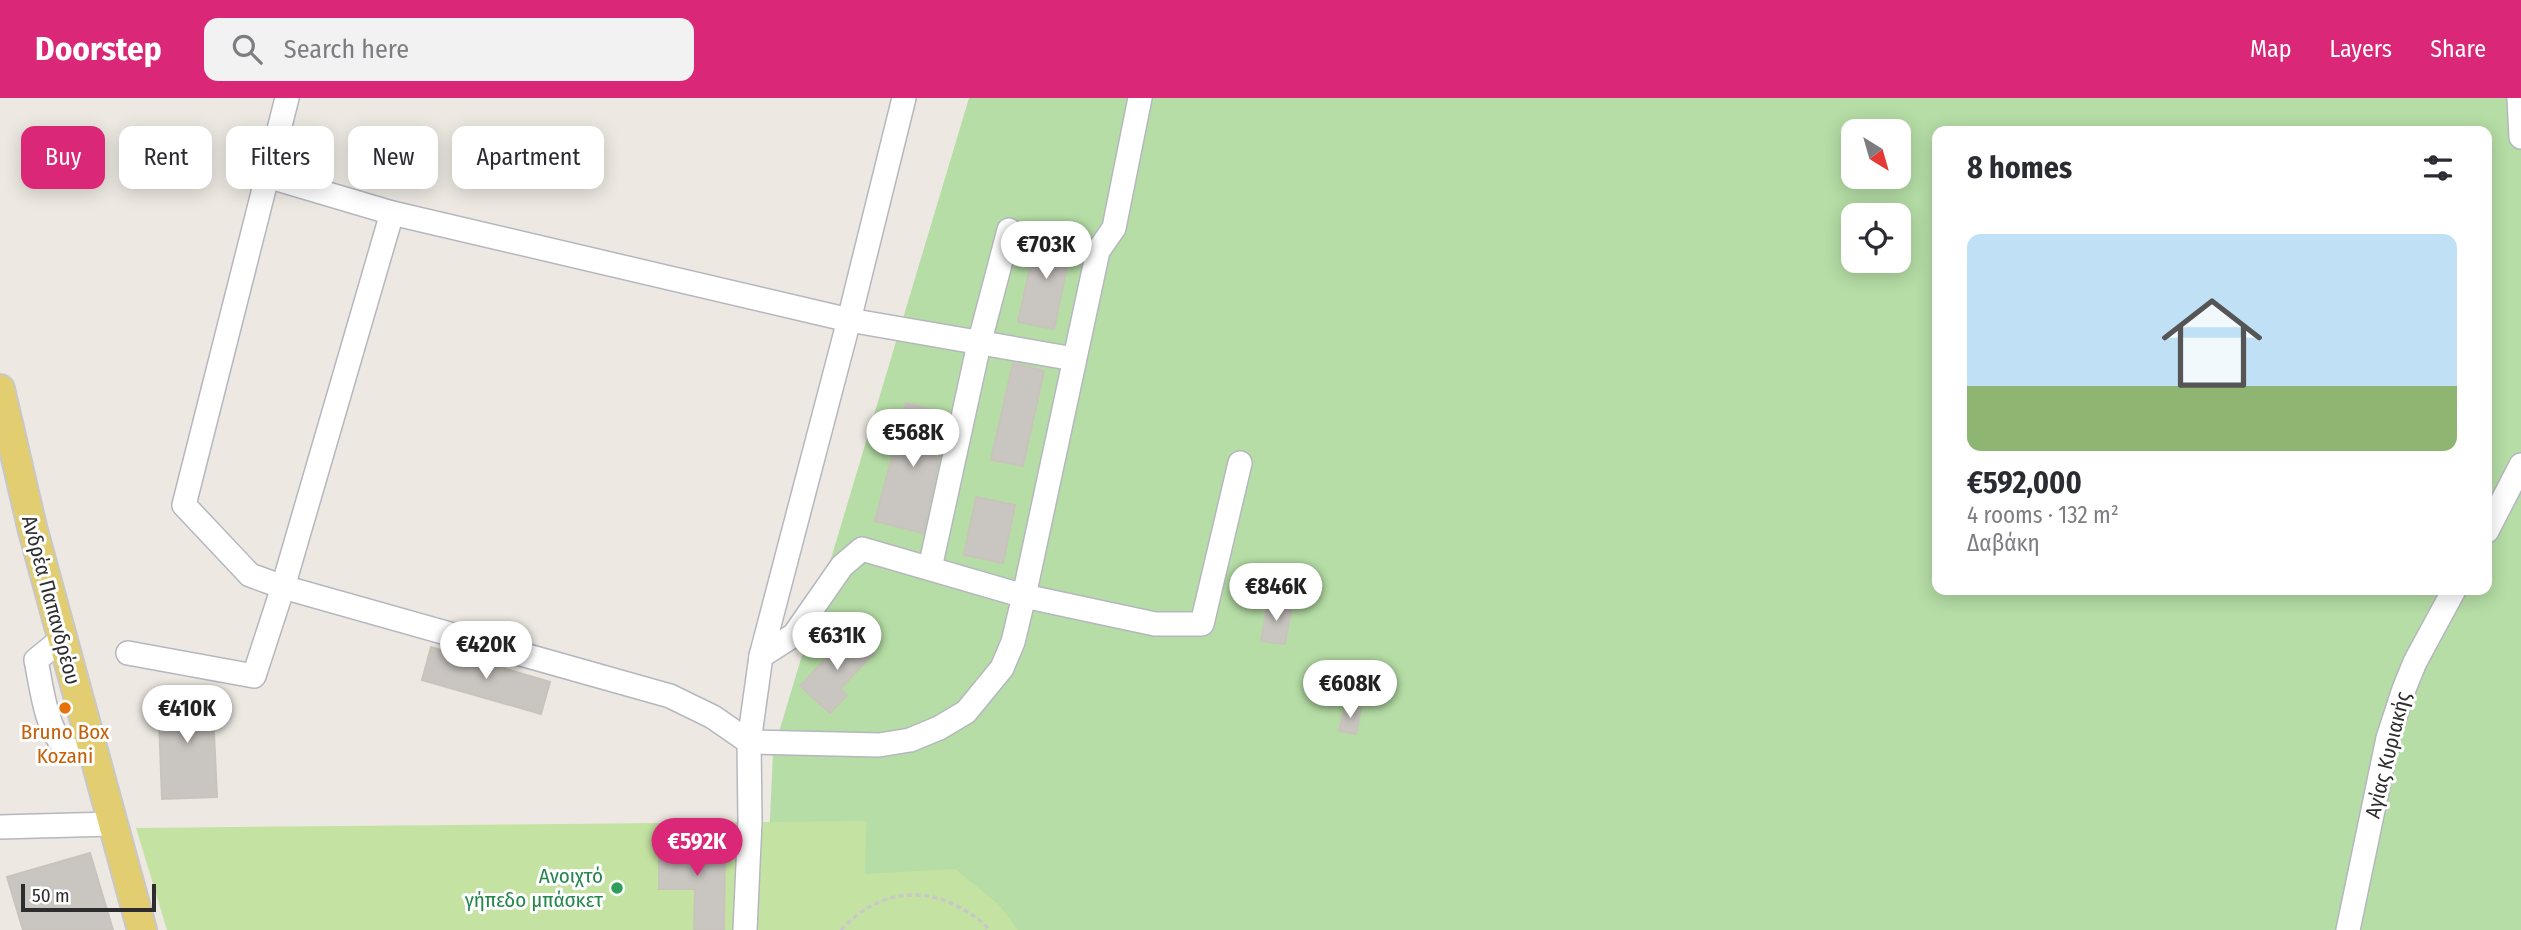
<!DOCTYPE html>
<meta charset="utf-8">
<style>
body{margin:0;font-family:"Fira Sans Condensed",sans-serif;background:#f2f2f3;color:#2b2b33;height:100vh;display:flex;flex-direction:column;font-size:26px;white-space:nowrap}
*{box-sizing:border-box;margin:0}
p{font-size:23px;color:#7c7c81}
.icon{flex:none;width:38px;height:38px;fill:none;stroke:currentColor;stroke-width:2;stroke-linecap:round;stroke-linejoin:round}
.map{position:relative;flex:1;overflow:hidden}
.panel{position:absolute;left:1932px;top:28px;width:560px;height:469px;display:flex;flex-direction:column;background:#fff;border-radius:14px;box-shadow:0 4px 18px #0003}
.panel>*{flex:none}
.banner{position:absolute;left:21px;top:28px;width:665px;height:63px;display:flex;gap:14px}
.needle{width:46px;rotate:143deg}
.fabs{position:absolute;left:1841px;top:21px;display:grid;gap:14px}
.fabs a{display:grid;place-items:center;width:70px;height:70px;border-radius:14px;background:#fff;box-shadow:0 4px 18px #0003;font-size:35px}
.scale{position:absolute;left:21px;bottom:18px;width:135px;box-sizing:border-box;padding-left:7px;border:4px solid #2d2d2d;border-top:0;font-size:19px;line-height:24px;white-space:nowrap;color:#2d2d2d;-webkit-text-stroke:5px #fff;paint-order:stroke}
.price{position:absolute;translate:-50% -60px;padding:0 16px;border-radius:24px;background:#fff;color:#222;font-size:23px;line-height:46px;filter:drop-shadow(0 2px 4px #0008)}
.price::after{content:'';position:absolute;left:50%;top:42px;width:21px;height:16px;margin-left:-10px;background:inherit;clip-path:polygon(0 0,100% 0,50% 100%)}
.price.current{background:#db2777;color:#fff}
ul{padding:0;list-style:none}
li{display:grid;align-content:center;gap:14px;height:371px;padding:0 35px}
li span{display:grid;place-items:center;height:217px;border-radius:14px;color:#555}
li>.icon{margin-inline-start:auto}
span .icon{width:126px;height:126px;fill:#fffc;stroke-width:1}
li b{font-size:30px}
h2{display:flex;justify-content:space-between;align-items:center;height:84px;padding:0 35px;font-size:30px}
.tag{padding:0 24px;border-radius:14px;background:#fff;box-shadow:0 4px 18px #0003;font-size:24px;line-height:63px}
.tag.current{background:#db2777;color:#fff}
header{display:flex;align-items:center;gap:42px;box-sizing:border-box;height:98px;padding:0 35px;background:#db2777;color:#fff}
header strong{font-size:33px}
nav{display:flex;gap:38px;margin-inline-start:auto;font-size:24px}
.search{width:490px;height:63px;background:#f2f2f3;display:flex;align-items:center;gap:18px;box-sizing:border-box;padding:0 24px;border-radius:14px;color:#7c7c81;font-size:26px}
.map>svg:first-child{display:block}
.green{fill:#b5dda5;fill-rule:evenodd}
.pitch{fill:#c4e3a2}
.building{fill:#c9c5c0;stroke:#c9c4bb;stroke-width:2}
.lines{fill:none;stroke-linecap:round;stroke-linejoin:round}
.minor-casing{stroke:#b5b7bf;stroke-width:26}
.major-casing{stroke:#c8c8c8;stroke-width:32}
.path{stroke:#c8c8c8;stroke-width:3.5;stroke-dasharray:5 3.5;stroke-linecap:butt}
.minor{stroke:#fff;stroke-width:23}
.major{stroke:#e2cd71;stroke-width:28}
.food-dot{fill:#e8710a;stroke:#fff;stroke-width:2.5}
.leisure-dot{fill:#2e9e5b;stroke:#fff;stroke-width:2.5}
.labels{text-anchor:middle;stroke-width:6;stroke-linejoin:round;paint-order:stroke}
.street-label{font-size:21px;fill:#2d2d2d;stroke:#fff}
.food-label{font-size:21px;fill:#c56008;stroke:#fff}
.leisure-label{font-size:21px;fill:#27864d;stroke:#fff;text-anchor:end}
</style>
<header>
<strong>Doorstep</strong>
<div class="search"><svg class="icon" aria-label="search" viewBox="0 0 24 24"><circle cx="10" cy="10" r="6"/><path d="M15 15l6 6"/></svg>Search here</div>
<nav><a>Map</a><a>Layers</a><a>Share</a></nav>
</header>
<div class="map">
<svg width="2521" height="832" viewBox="0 0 2521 832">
<rect width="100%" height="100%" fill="#ede9e2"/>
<path class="green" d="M969 0H2521V832H765L773 654ZM1853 33H1899V79H1853ZM1937 33H2487V492H1937ZM1853 117H1899V163H1853Z"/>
<polygon class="pitch" points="866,723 865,776 955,771 998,806 1018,832 167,832 136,730"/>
<g class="building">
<polygon points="1038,134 1073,141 1054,231 1018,224"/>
<polygon points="1013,265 1044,273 1023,368 991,362"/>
<polygon points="906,305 949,316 923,435 875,423"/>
<polygon points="976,399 1015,407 1003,465 964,457"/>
<polygon points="1268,504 1292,508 1285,546 1261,543"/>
<polygon points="851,533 874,555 840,591 847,597 830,615 800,588"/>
<polygon points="431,549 550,584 541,616 422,582"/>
<polygon points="212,592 217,699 162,701 158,595"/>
<polygon points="1345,608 1361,611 1356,636 1339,633"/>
<polygon points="659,744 725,744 724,832 694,832 695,791 659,791"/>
<polygon points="90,755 113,832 23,832 7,779"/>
</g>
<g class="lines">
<defs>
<g id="minor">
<polyline points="287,0 184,407 250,477 283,489 670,598 713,619 749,644 879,647 910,642 939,630 966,614 1002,570 1013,544 1024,498 1098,153 1114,130 1140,0"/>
<polyline points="2519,0 2521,39"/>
<polyline points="267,78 392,115 849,222 1074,261"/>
<polyline points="2487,433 2521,367"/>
<polyline points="930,470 979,246 1009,132"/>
<path d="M62 541 36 562C41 586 46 634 66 649 72 654 85 654 93 655"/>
<polyline points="128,555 254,578 283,489 392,115"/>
<polyline points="761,558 794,537 842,468 862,451 1024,498 1155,526 1202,526 1240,365"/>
<polyline points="0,729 112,726"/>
<polyline points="745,832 750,723 749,644 761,558 849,222 904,0"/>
<polyline points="2348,832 2388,640 2404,591 2415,564 2454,492"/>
</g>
<polyline id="major" points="0,291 32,429 142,832"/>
</defs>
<use href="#minor" class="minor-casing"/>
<use href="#major" class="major-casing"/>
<path class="path" d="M841 832C873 797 916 786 959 809 970 815 981 822 989 832"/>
<use href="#minor" class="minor"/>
<use href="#major" class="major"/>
</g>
<circle class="food-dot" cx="65" cy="610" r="7"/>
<circle class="leisure-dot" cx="617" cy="790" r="7"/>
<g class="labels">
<g class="street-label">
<text transform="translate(51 502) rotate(75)" y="7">Ανδρέα Παπανδρέου</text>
<text transform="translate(2388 657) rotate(-76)" y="7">Αγίας Κυριακής</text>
</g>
<g class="food-label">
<text x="65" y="641">Bruno Box<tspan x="65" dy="24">Kozani</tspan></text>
</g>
<g class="leisure-label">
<text x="603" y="785">Ανοιχτό<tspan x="603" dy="24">γήπεδο μπάσκετ</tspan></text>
</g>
</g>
</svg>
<div class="fabs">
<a><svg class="needle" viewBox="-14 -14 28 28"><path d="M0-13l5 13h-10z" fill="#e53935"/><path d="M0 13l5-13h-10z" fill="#7c7c81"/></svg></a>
<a><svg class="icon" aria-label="locate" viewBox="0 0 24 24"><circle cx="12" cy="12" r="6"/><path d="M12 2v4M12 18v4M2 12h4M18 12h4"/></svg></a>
</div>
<div class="scale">50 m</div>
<b class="price" style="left:1046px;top:183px">€703K</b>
<b class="price" style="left:913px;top:371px">€568K</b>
<b class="price" style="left:1276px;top:525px">€846K</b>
<b class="price" style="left:837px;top:574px">€631K</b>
<b class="price" style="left:486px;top:583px">€420K</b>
<b class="price" style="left:1350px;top:622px">€608K</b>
<b class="price" style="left:187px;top:647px">€410K</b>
<b class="price current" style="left:697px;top:780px">€592K</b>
<div class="banner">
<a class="tag current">Buy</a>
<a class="tag">Rent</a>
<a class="tag">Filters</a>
<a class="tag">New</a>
<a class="tag">Apartment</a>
</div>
<section class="panel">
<h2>8 homes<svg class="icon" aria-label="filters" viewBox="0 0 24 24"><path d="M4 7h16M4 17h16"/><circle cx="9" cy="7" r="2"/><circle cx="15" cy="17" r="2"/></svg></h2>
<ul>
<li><span style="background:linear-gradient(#bfe0f5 70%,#8fb573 0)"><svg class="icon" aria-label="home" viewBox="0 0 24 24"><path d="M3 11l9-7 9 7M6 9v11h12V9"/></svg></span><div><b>€592,000</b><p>4 rooms · 132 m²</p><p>Δαβάκη</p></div></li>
</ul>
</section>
</div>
